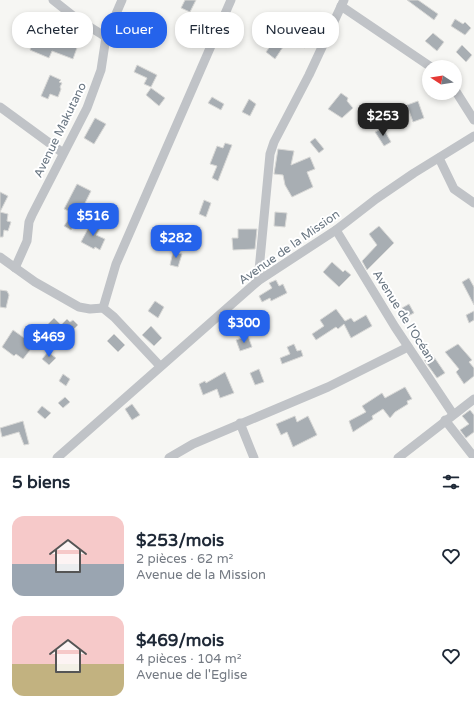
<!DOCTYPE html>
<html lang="fr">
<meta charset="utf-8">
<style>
body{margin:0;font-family:"Varela Round",sans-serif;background:#f6f6f7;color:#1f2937;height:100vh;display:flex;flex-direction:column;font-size:15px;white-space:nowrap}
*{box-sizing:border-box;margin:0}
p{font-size:13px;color:#747a83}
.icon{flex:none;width:22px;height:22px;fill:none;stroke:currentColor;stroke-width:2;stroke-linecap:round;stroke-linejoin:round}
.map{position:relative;height:458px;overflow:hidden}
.side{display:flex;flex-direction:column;background:#fff;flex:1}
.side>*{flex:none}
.banner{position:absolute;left:12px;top:12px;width:450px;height:36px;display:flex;gap:8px}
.needle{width:26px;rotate:282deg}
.controls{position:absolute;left:422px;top:60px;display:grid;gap:8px}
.controls a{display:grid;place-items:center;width:40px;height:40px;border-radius:50%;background:#fff;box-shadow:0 2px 6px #0003;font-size:20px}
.price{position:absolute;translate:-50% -34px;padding:0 9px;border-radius:8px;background:#2563eb;color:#fff;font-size:13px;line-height:26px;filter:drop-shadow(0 1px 2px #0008)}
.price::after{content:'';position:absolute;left:50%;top:24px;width:12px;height:9px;margin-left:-6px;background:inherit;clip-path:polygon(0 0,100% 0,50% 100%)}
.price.current{background:#222;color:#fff}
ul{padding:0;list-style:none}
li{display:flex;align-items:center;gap:12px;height:100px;padding:0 12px}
li span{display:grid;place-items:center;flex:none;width:112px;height:80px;border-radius:12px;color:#555}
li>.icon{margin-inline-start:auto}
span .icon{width:48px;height:48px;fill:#fffc;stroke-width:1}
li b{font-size:17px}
h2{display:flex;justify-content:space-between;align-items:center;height:48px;padding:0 12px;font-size:17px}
.pill{padding:0 14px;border-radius:16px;background:#fff;box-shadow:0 2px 6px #0003;font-size:14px;line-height:36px}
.pill.current{background:#2563eb;color:#fff}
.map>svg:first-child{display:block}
.building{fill:#a8aeb3;stroke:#d8d8d6}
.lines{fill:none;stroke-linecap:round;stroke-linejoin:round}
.minor{stroke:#c0c3c7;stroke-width:9}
.labels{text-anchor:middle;stroke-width:4;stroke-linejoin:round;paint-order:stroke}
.street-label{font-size:12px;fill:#687581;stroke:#fff}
</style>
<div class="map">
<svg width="474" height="458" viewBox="0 0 474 458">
<rect width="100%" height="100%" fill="#f6f6f3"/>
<g class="building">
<polygon points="185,0 196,0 190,12 181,8"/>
<polygon points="407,0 418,0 438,14 434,20"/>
<polygon points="155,17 164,21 161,31 151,25"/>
<polygon points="283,19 290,24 289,26 313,40 309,47 306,46 305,48 289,38 275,59 266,52 271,45 273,46 281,33 276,30"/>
<polygon points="455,19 463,24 465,22 471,28 465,35 451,26"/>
<polygon points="38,28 67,40 67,37 79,42 73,59 52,51 49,58 30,50"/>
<polygon points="433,33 444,42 437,51 425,41"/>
<polygon points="462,45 472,55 466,62 456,52"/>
<polygon points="137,65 157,75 151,87 144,84 147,78 134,72"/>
<polygon points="50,75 61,80 59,82 62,83 60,87 61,89 58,97 50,94 48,99 41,96"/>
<polygon points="151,88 165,98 159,106 146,95"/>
<polygon points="341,93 348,98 347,101 353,108 342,118 328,109"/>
<polygon points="212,97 224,104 221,110 208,103"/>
<polygon points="249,99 256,104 250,116 242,112"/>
<polygon points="418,101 424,118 413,122 407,105"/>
<polygon points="95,118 106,124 94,144 84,138"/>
<polygon points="383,128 391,142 384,146 375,132"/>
<polygon points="315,138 324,149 319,153 310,142"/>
<polygon points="225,143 232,145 218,181 212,178 217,166 210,164 217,146 223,148"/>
<polygon points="278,149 294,151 291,165 310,157 315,169 307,172 313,187 292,197 285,185 283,175 274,174"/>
<polygon points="77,184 91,191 80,213 82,214 71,230 64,226 73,213 64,209"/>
<polygon points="0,192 8,196 0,212 8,214 7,221 11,222 8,231 4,230 3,237 0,237"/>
<polygon points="204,200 211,203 206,217 199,214"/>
<polygon points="275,212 287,213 285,227 274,226"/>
<polygon points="92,221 101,227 96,235 105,239 100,250 95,247 94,249 81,242"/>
<polygon points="379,226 394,243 367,270 362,261 377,245 369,234"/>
<polygon points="238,229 257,229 255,249 233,250 232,238 238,238"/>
<polygon points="173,252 182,254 178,267 170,265"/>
<polygon points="332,262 343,272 345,270 351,275 339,287 323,272"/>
<polygon points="469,278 474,287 474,305 462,282"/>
<polygon points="276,280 279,286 283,284 287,293 271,301 270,298 262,302 259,296 272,288 269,283"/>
<polygon points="0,290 7,291 9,295 6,308 0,307"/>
<polygon points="155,301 164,307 158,318 148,311"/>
<polygon points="409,304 414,313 406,317 402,308"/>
<polygon points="336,309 345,321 351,318 354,322 366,315 372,326 351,338 344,324 338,329 336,327 316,340 312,334 324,326 320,320"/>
<polygon points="474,311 474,320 469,323 466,315"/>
<polygon points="54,318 61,325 67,319 70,322 73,320 78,325 63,340 47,325"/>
<polygon points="151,326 162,338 154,346 142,335"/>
<polygon points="13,330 34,345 23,359 16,354 14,356 2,347"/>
<polygon points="114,334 125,345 118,352 107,341"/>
<polygon points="248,336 252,347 240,351 236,340"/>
<polygon points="294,344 297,351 301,350 303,356 282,364 280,358 290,354 287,347"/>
<polygon points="458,344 472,360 469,362 474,368 474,376 464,384 456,372 459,369 445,352"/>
<polygon points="48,352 56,358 49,365 42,359"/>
<polygon points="432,354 445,373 437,378 424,360"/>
<polygon points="259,369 264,382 255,385 250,373"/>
<polygon points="225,372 234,393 220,398 217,389 203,395 199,384 205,381 206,383"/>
<polygon points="63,374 70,379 66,386 59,381"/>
<polygon points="405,387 412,399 407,401 408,404 395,412 390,418 383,409 372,416 373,419 353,432 349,421 366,412 362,406 382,393 385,398"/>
<polygon points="65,397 70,402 63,408 58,403"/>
<polygon points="132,404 140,415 132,420 125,409"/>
<polygon points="42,406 51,413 45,419 37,412"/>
<polygon points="470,410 474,415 474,432 466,438 460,430 469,424 462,416"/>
<polygon points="295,416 297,422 308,416 317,435 293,447 287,432 281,435 276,424"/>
<polygon points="23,421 29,444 24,445 19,432 2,437 0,428"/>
</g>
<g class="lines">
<g class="minor">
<polyline points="53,0 77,19 106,37"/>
<polyline points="341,6 431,67"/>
<polyline points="455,90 474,120"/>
<polyline points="0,107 63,153"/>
<polyline points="439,158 454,189 474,203"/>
<polyline points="336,230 395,327 453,414"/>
<polyline points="0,257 35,282 79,307 90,309 103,308 114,317 160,366"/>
<polyline points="15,268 27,241 29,222 32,215 87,108 101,70 106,37 122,0"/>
<polyline points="258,281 270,154 274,142 309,75 344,0"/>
<polyline points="103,308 116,264 231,0"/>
<polyline points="445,420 474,457"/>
<polyline points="240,423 254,458"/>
<polyline points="57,458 258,281 336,230 376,199 414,173 474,136"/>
<polyline points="169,458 193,444 328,387 408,347"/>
<polyline points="398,458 474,399"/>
</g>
</g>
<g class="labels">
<g class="street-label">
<text transform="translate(60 130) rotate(-64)" y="4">Avenue Makutano</text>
<text transform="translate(289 247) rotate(-35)" y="4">Avenue de la Mission</text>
<text transform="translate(404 316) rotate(58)" y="4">Avenue de l'Océan</text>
</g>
</g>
</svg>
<div class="controls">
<a><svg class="needle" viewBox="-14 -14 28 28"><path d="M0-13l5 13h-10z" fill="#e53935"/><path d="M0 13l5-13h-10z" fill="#747a83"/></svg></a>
</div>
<b class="price current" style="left:383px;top:137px">$253</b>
<b class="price" style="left:93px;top:237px">$516</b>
<b class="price" style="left:176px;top:259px">$282</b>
<b class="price" style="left:244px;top:344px">$300</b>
<b class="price" style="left:49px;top:358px">$469</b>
<div class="banner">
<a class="pill">Acheter</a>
<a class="pill current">Louer</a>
<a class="pill">Filtres</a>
<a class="pill">Nouveau</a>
</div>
</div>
<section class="side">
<h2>5 biens<svg class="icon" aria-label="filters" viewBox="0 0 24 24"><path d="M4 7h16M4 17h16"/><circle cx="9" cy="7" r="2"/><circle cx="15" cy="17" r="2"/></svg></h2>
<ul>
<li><span style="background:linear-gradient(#f6c9c9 60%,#9aa5b1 0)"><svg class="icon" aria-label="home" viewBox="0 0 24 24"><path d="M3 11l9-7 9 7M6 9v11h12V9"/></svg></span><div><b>$253/mois</b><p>2 pièces · 62 m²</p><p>Avenue de la Mission</p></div><svg class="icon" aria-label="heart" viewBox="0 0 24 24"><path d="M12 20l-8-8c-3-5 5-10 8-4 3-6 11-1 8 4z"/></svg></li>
<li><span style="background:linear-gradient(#f6c9c9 60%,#c2b280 0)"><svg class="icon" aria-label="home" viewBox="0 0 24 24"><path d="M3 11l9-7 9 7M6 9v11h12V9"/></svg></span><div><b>$469/mois</b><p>4 pièces · 104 m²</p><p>Avenue de l'Eglise</p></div><svg class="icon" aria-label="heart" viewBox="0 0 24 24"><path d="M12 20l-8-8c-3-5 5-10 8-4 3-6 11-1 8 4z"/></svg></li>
</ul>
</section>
